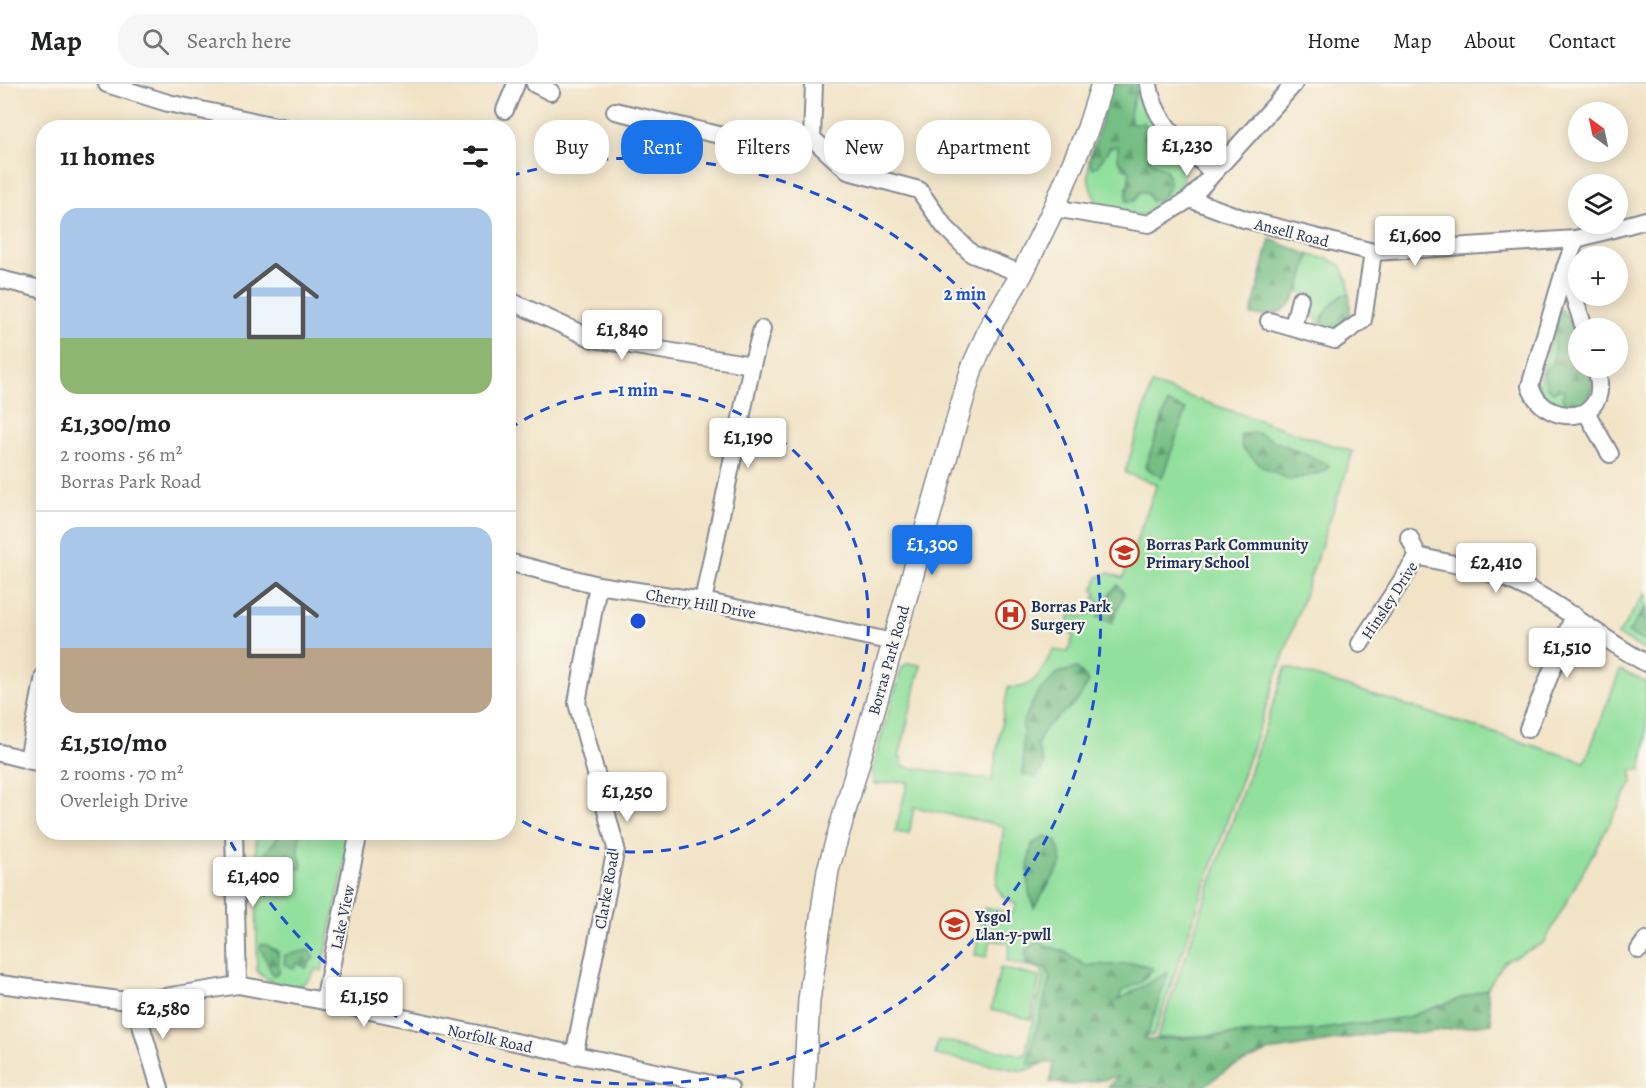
<!DOCTYPE html>
<meta charset="utf-8">
<style>
body{margin:0;font-family:Alegreya,serif;background:#f6f6f6;color:#202124;height:100vh;display:flex;flex-direction:column;font-size:22px;white-space:nowrap}
*{box-sizing:border-box;margin:0}
p{font-size:20px;color:#757577}
.icon{flex:none;width:33px;height:33px;fill:none;stroke:currentColor;stroke-width:2;stroke-linecap:round;stroke-linejoin:round}
.map{position:relative;flex:1;overflow:hidden}
.drawer{position:absolute;left:36px;top:36px;width:480px;height:720px;display:flex;flex-direction:column;background:#fff;border-radius:24px;box-shadow:0 3px 15px #0003}
.drawer>*{flex:none}
.banner{position:absolute;left:534px;top:36px;width:570px;height:54px;display:flex;gap:12px}
.needle{width:39px;rotate:327deg}
.controls{position:absolute;left:1568px;top:18px;display:grid;gap:12px}
.controls a{display:grid;place-items:center;width:60px;height:60px;border-radius:50%;background:#fff;box-shadow:0 3px 15px #0003;font-size:30px}
.price{position:absolute;translate:-50% -51px;padding:0 14px;border-radius:6px;background:#fff;color:#222;font-size:20px;line-height:39px;filter:drop-shadow(0 2px 3px #0008)}
.price::after{content:'';position:absolute;left:50%;top:36px;width:18px;height:14px;margin-left:-9px;background:inherit;clip-path:polygon(0 0,100% 0,50% 100%)}
.price.active{background:#1a73e8;color:#fff}
ul{padding:0;list-style:none}
li{display:grid;align-content:center;gap:12px;height:318px;padding:0 24px}
li+li{border-top:2px solid #e0e0e0}
li span{display:grid;place-items:center;height:186px;border-radius:18px;color:#555}
li>.icon{margin-inline-start:auto}
span .icon{width:108px;height:108px;fill:#fffc;stroke-width:1}
li b{font-size:26px}
h2{display:flex;justify-content:space-between;align-items:center;height:72px;padding:0 24px;font-size:26px}
.pill{padding:0 21px;border-radius:24px;background:#fff;box-shadow:0 3px 15px #0003;font-size:21px;line-height:54px}
.pill.active{background:#1a73e8;color:#fff}
header{display:flex;align-items:center;gap:36px;box-sizing:border-box;height:84px;padding:0 30px;background:#fff;border-bottom:2px solid #e0e0e0}
header strong{font-size:28px}
nav{display:flex;gap:33px;margin-inline-start:auto;font-size:21px}
.search{width:420px;height:54px;background:#f6f6f6;display:flex;align-items:center;gap:15px;box-sizing:border-box;padding:0 21px;border-radius:24px;color:#757577;font-size:22px}
.map>svg:first-child{display:block}
.grass{fill:#92e09d;stroke:#56887e;stroke-width:1.5}
.forest{fill:url(#forest-firs);stroke:#487671;stroke-width:1.5}
.lines{fill:none;stroke-linecap:round;stroke-linejoin:round}
.minor-casing{stroke:#868992;stroke-width:20}
.tertiary-casing{stroke:#868992;stroke-width:24}
.minor{stroke:#fff;stroke-width:16}
.tertiary{stroke:#fff;stroke-width:21}
.ring{fill:none;stroke:#1d4ed8;stroke-width:3;stroke-dasharray:10 8}
.labels{text-anchor:middle;stroke-width:4.5;stroke-linejoin:round;paint-order:stroke}
.street-label{font-size:16px;fill:#1b2f5e;stroke:#fbf7ec}
.poi-label{font-size:16px;font-weight:bold;fill:#1b2f5e;stroke:#fbf7ec;text-anchor:start}
.centre{fill:#1d4ed8;stroke:#fbf7ec;stroke-width:3}
.ring-label{font-size:18px;text-anchor:middle;font-weight:bold;fill:#1d4ed8;stroke:#fbf7ec;stroke-width:4.5;stroke-linejoin:round;paint-order:stroke}
</style>
<header>
<strong>Map</strong>
<div class="search"><svg class="icon" aria-label="search" viewBox="0 0 24 24"><circle cx="10" cy="10" r="6"/><path d="M15 15l6 6"/></svg>Search here</div>
<nav><a>Home</a><a>Map</a><a>About</a><a>Contact</a></nav>
</header>
<div class="map">
<svg width="1646" height="1004" viewBox="0 0 1646 1004">
<defs>
<pattern id="forest-firs" width="22" height="20" patternUnits="userSpaceOnUse" patternTransform="scale(1.5)"><rect width="22" height="20" fill="#75be84"/><path d="M5 1l3.5 6h-7zM16 11l3.5 6h-7z" fill="#5f9b6f"/></pattern>
</defs>
<rect width="100%" height="100%" fill="#fbf7ec"/>
<filter id="ink" filterUnits="userSpaceOnUse"><feTurbulence type="fractalNoise" baseFrequency=".0167" numOctaves="2"/><feDisplacementMap in="SourceGraphic" scale="12" xChannelSelector="R" yChannelSelector="G"/><feConvolveMatrix kernelMatrix="1 2 1 2 8 2 1 2 1" color-interpolation-filters="sRGB"/></filter>
<filter id="wash" filterUnits="userSpaceOnUse"><feTurbulence type="fractalNoise" baseFrequency=".008" numOctaves="4" result="noise"/><feDisplacementMap in="SourceGraphic" scale="24" xChannelSelector="R" yChannelSelector="G"/><feGaussianBlur stdDeviation="1.35" result="paint"/><feColorMatrix in="noise" values="0 0 0 0 0 0 0 0 0 0 0 0 0 0 0 0 0 1.4 0 .05"/><feComposite in="paint" operator="in"/></filter>
<g filter="url(#wash)">
<rect width="100%" height="100%" fill="#f1e3c6"/>
<g class="grass">
<path d="M1138 0H1141C1143 13 1146 23 1153 34 1161 46 1173 54 1180 65 1193 85 1178 109 1163 122 1151 132 1143 132 1129 131 1090 129 1083 98 1092 64L1089 77 1098 82 1110 63 1118 62 1122 83 1130 87V97L1126 104 1147 108 1151 117 1167 87 1149 77 1153 55 1131 40 1130 29Z"/>
<polygon points="1309,171 1328,175 1341,181 1348,197 1349,211 1343,211 1322,233 1322,242 1313,231 1312,212 1299,208"/>
<path d="M1558 226 1553 278 1564 304 1565 320 1574 316 1581 322C1561 329 1549 321 1538 304Z"/>
<path d="M1152 300 1353 368 1154 951 1062 972 1024 987 935 971 938 956 1025 971 1044 893 1041 885 1007 877 1010 859 991 856 986 873 975 871 984 824 1013 829 1016 820 1003 813 996 802 1004 742 914 723 909 750 895 748 908 698C892 695 889 701 874 700L871 686 902 584 908 579 921 581 899 674 903 675 901 682 992 696 1008 603C1033 608 1043 585 1053 566L1068 568 1073 553C1068 543 1066 539 1071 529L1082 533 1092 528 1099 517 1094 514 1097 509 1093 507 1098 493 1109 489 1123 494 1157 400 1125 389Z"/>
<polygon points="1646,508 1646,567 1618,551"/>
<polygon points="1286,583 1585,678 1620,586 1646,598 1646,660 1641,686 1632,686 1632,698 1544,859 1504,878 1487,905 1408,933 1316,946 1157,954"/>
<path d="M256 749H351L322 887 316 885C313 891 309 897 303 900 290 906 264 898 257 886Z"/>
<polygon points="1000,884 1040,893 1031,935 991,926"/>
</g>
<g class="forest">
<polygon points="1112,0 1138,0 1130,28 1131,39 1144,39 1154,55 1149,76 1167,87 1170,102 1161,115 1151,117 1147,108 1140,108 1134,117 1126,117 1130,87 1118,76 1118,62 1110,63 1098,82 1093,84 1089,77"/>
<path d="M1270 155 1309 171C1299 206 1296 237 1251 231Z"/>
<path d="M1343 211H1349C1352 224 1350 232 1343 243L1332 247 1322 242C1322 229 1332 218 1343 211Z"/>
<path d="M1561 225C1577 240 1578 264 1578 284H1587C1593 303 1598 308 1581 322L1574 316 1566 321 1562 314 1564 305 1553 308 1546 302 1544 287 1553 278 1558 226Z"/>
<polygon points="1168,319 1186,326 1162,394 1145,383"/>
<polygon points="1257,349 1329,381 1324,388 1290,396 1263,383 1242,364 1240,350"/>
<path d="M1118 501 1124 510 1112 539 1097 533C1109 525 1106 509 1118 501Z"/>
<polygon points="1646,522 1646,558 1628,549"/>
<polygon points="1077,584 1089,598 1077,617 1045,644 1037,661 1044,681 1036,694 1023,690 1023,637 1038,609 1058,589"/>
<polygon points="281,749 300,749 298,766 302,781 301,785 286,783 281,788 273,790 264,779 266,768"/>
<path d="M1045 752 1057 757 1062 779 1034 824C1025 802 1027 784 1032 760Z"/>
<path d="M1037 858 1065 868 1086 882C1095 879 1101 881 1110 881 1127 880 1138 876 1153 885L1141 898 1122 907 1118 916 1168 888 1146 956 1316 946 1408 933 1487 905 1492 939 1420 949 1384 948 1270 967 1228 985 1201 1004H1108L1118 993 1073 1001 1050 998 1054 979 1027 980 1050 894 1046 884 1026 880 1025 867Z"/>
<polygon points="261,860 267,861 278,868 279,889 273,891 260,864"/>
<polygon points="309,866 314,873 306,884 297,879 294,884 284,880 285,871"/>
</g>
</g>
<g filter="url(#ink)">
<g class="lines">
<defs>
<g id="minor">
<polyline points="107,0 168,19 285,44"/>
<polyline points="535,0 551,8"/>
<polyline points="814,0 812,54 848,87 919,106 944,142 972,170 1022,190"/>
<path d="M1149 0C1152 38 1188 64 1213 89"/>
<polyline points="505,26 516,0"/>
<polyline points="615,27 767,62 812,54"/>
<polyline points="1190,115 1244,135 1373,168 1576,155 1646,136"/>
<polyline points="1054,124 1149,140 1190,115 1294,0"/>
<polyline points="1576,155 1565,184 1584,244"/>
<path d="M1565 184 1530 302C1538 326 1563 337 1586 328"/>
<polyline points="0,195 44,206"/>
<polyline points="508,216 593,255 752,281"/>
<polyline points="1269,237 1335,256 1363,236 1373,168"/>
<polyline points="1293,243 1300,215"/>
<path d="M1596 284C1601 302 1602 316 1586 328L1610 370"/>
<polyline points="1409,453 1418,472"/>
<polyline points="508,478 598,501 703,517 893,558"/>
<polyline points="703,517 752,281 762,245"/>
<path d="M1360 560 1418 472C1444 479 1473 482 1499 492 1552 511 1596 552 1646 579"/>
<polyline points="1528,645 1574,531"/>
<polyline points="0,669 44,680"/>
<polyline points="28,676 44,592"/>
<polyline points="234,748 238,901"/>
<polyline points="1639,866 1646,856"/>
<polyline points="0,900 134,918 238,901 324,917 730,1004"/>
<polyline points="324,917 359,748"/>
<polyline points="134,918 160,1004"/>
<polyline points="574,972 616,764 577,619 598,501"/>
</g>
<polyline id="tertiary" points="804,1004 809,916 828,786 972,284 991,241 1022,190 1054,124 1088,44 1102,0"/>
</defs>
<use href="#minor" class="minor-casing"/>
<use href="#tertiary" class="tertiary-casing"/>
<use href="#minor" class="minor"/>
<use href="#tertiary" class="tertiary"/>
</g>
</g>
<g class="ring">
<path d="M509 345A231 231 0 1 1 509 729"/>
<path d="M510 92A463 463 0 1 1 227 751"/>
</g>
<defs>
<symbol id="school-ring" viewBox="-11 -11 22 22"><circle r="9.5" fill="#fbf7ec" stroke="#c8321e" stroke-width="1.5"/><path d="M0-5L7-2L0 1L-7-2ZM-4 1L0 2.5L4 1V4Q0 6-4 4Z" fill="#c8321e"/></symbol>
<symbol id="hospital-ring" viewBox="-11 -11 22 22"><circle r="9.5" fill="#fbf7ec" stroke="#c8321e" stroke-width="1.5"/><path d="M-5-5h3v3.5h4V-5h3V5h-3V1.5h-4V5h-3Z" fill="#c8321e"/></symbol>
</defs>
<g fill-rule="evenodd">
<use href="#school-ring" x="1108" y="452" width="33" height="33"/>
<use href="#hospital-ring" x="994" y="514" width="33" height="33"/>
<use href="#school-ring" x="938" y="824" width="33" height="33"/>
</g>
<g class="labels">
<g class="street-label">
<text transform="translate(1292 148) rotate(14)" y="6">Ansell Road</text>
<text transform="translate(1389 516) rotate(-57)" y="6">Hinsley Drive</text>
<text transform="translate(701 519) rotate(10)" y="6">Cherry Hill Drive</text>
<text transform="translate(888 576) rotate(-74)" y="6">Borras Park Road</text>
<text transform="translate(606 806) rotate(-80)" y="6">Clarke Road</text>
<text transform="translate(342 833) rotate(-78)" y="6">Lake View</text>
<text transform="translate(490 954) rotate(12)" y="6">Norfolk Road</text>
</g>
<g class="poi-label">
<text x="1146" y="466">Borras Park Community<tspan x="1146" dy="18">Primary School</tspan></text>
<text x="1031" y="528">Borras Park<tspan x="1031" dy="18">Surgery</tspan></text>
<text x="975" y="838">Ysgol<tspan x="975" dy="18">Llan-y-pwll</tspan></text>
</g>
</g>
<circle cx="638" cy="537" r="9" class="centre"/>
<g class="ring-label">
<text x="965" y="216">2 min</text>
<text x="638" y="312">1 min</text>
</g>
</svg>
<div class="controls">
<a><svg class="needle" viewBox="-14 -14 28 28"><path d="M0-13l5 13h-10z" fill="#e53935"/><path d="M0 13l5-13h-10z" fill="#757577"/></svg></a>
<a><svg class="icon" aria-label="layers" viewBox="0 0 24 24"><path d="M12 4l9 5-9 5-9-5zM3 14l9 5 9-5"/></svg></a>
<a>+</a>
<a>−</a>
</div>
<b class="price" style="left:1187px;top:93px">£1,230</b>
<b class="price" style="left:1415px;top:183px">£1,600</b>
<b class="price" style="left:622px;top:277px">£1,840</b>
<b class="price" style="left:748px;top:385px">£1,190</b>
<b class="price active" style="left:932px;top:492px">£1,300</b>
<b class="price" style="left:1496px;top:510px">£2,410</b>
<b class="price" style="left:1567px;top:595px">£1,510</b>
<b class="price" style="left:627px;top:739px">£1,250</b>
<b class="price" style="left:253px;top:824px">£1,400</b>
<b class="price" style="left:364px;top:944px">£1,150</b>
<b class="price" style="left:163px;top:956px">£2,580</b>
<div class="banner">
<a class="pill">Buy</a>
<a class="pill active">Rent</a>
<a class="pill">Filters</a>
<a class="pill">New</a>
<a class="pill">Apartment</a>
</div>
<section class="drawer">
<h2>11 homes<svg class="icon" aria-label="filters" viewBox="0 0 24 24"><path d="M4 7h16M4 17h16"/><circle cx="9" cy="7" r="2"/><circle cx="15" cy="17" r="2"/></svg></h2>
<ul>
<li><span style="background:linear-gradient(#a9c7e8 70%,#8fb573 0)"><svg class="icon" aria-label="home" viewBox="0 0 24 24"><path d="M3 11l9-7 9 7M6 9v11h12V9"/></svg></span><div><b>£1,300/mo</b><p>2 rooms · 56 m²</p><p>Borras Park Road</p></div></li>
<li><span style="background:linear-gradient(#a9c7e8 65%,#b9a48a 0)"><svg class="icon" aria-label="home" viewBox="0 0 24 24"><path d="M3 11l9-7 9 7M6 9v11h12V9"/></svg></span><div><b>£1,510/mo</b><p>2 rooms · 70 m²</p><p>Overleigh Drive</p></div></li>
</ul>
</section>
</div>
